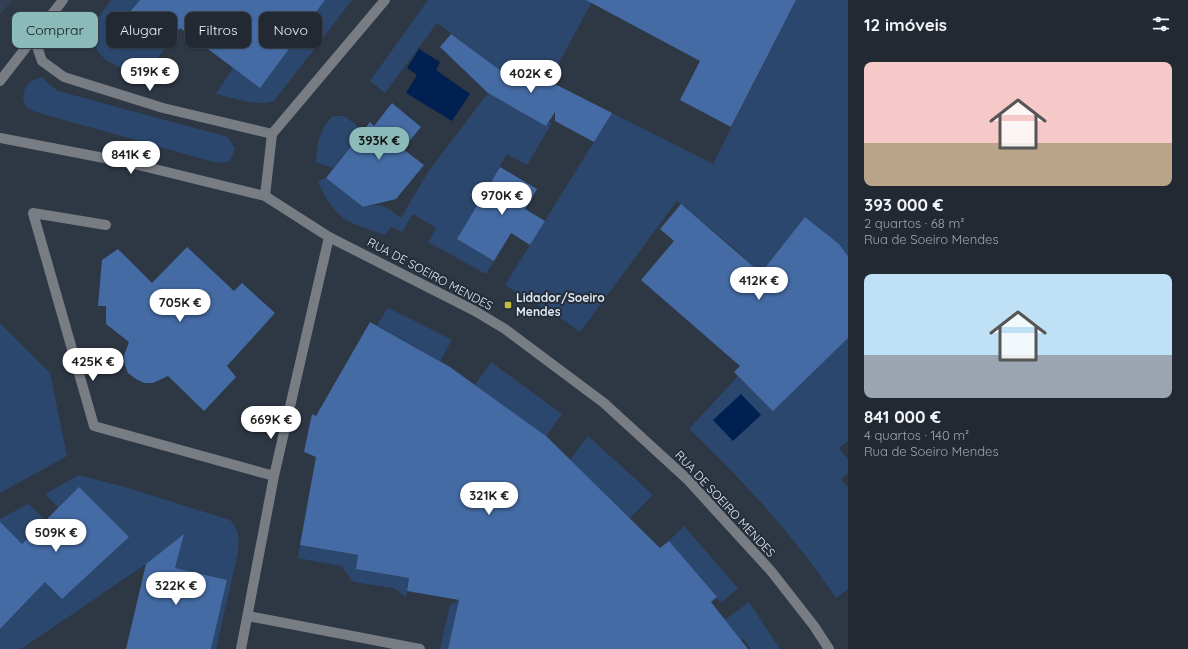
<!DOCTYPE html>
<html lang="pt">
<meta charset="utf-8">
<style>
body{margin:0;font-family:Quicksand,sans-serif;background:#2e353f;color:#f1f3f6;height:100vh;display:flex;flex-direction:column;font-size:15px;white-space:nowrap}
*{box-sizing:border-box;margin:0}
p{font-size:13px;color:#a2a6ac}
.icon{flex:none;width:22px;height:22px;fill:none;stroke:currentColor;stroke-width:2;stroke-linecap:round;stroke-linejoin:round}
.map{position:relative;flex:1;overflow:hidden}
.side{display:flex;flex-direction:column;background:#222933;width:340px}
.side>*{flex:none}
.top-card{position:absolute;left:12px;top:12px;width:380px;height:36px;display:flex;gap:8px}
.price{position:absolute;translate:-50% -34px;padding:0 9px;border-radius:14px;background:#fff;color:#222;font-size:13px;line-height:26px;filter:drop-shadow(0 1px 2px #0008)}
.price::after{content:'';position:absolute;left:50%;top:24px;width:12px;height:9px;margin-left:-6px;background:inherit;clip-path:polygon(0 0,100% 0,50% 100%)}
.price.on{background:#8bbbb9;color:#111}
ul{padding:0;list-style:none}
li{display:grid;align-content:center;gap:8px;height:212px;padding:0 16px}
li span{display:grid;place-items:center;height:124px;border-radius:8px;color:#555}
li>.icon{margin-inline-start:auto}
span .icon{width:72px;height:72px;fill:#fffc;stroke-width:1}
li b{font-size:17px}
h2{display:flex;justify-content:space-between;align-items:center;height:48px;padding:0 16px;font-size:17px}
.tag{padding:0 14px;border-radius:8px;background:#222933;box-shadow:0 1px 3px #0004,0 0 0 1px #3f454e;font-size:14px;line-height:36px}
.tag.on{background:#8bbbb9;color:#111}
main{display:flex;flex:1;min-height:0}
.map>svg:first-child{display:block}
.built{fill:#344053}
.green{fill:#2c476d}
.water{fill:#002051}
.building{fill:#446ba4}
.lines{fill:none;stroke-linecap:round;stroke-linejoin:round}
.minor{stroke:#787d84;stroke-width:10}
.poi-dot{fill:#c1bd40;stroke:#242d3a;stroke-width:1.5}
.labels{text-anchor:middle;stroke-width:4;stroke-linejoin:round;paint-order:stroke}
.street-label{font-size:12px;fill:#e2e8f1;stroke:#242d3a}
.poi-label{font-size:12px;font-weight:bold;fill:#e2e8f1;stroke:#242d3a;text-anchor:start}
</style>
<main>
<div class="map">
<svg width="848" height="649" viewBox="0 0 848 649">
<rect width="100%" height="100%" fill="#2e3744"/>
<polygon class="built" points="0,0 13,0 0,14"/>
<g class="green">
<path d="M111 0H140L125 19 164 49 146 76C126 69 100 65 94 42 93 38 92 33 93 29 95 20 106 7 111 0Z"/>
<path d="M318 0H352L274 101C256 107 234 98 216 94L233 68 259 87 321 6Z"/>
<polygon points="428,0 593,0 549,81 516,82 437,23 385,93 370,81"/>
<polygon points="796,0 848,0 848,256 839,244 805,217 767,279 735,249 677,201 580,332 568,323 505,285 612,113 713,164"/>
<polygon points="42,77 47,83 58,91 228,137 235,149 230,161 217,163 36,112 26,107 23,98 25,88 31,81"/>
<path d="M488 93 504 102 507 98 552 123 527 165 507 154 458 239 494 261 486 274 428 242 436 228 413 214 402 232 391 227 385 235C374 231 361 227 350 222 336 215 323 196 318 181L326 178 363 207C383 203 385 206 401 218L428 172Z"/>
<path d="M333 116H344L363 130 333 168 316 162C317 143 319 130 333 116Z"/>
<polygon points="388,308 417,322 452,340 440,361 377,325"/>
<path d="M848 309V441L839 448 848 460V473L841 479 848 488V589L836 598C826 584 816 569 805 555 770 510 730 468 689 429L738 376 773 410 831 354Z"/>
<polygon points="0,323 50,373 67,456 0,493"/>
<polygon points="491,362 562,414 546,436 475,385"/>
<polygon points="588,436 653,495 630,518 576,466 560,473"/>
<path d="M79 475 128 488 230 520C240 531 239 538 238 552L216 649H211L227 580 175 568 179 552 165 549 146 564 21 649H0V629L45 582 64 597 129 537 79 488 59 508 45 494Z"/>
<polygon points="28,504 46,520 22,544 0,526 0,519"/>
<polygon points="684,526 738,588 721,603 669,541"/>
<polygon points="300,545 358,555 356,569 409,578 406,597 394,588 353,582 341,566 298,558"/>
<polygon points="459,600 448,649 440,649 450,605"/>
<polygon points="749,602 780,649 751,649 744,639 741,640 725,620"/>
</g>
<g class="water">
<polygon points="419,49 440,62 436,70 470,94 452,121 406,93 417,75 407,68"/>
<polygon points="741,394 761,415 733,441 713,420"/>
</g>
<g class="building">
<polygon points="140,0 325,0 260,88 180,28 164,49 125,18"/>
<polygon points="586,0 796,0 731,127 680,100 700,61"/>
<polygon points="451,34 516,82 549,81 612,113 594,142 555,121 555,112 546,126 488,93 440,47"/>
<polygon points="392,103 421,127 403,149 424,165 396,199 363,207 326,178 370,122 374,126"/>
<polygon points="500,167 537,189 525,209 545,221 530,245 511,233 494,261 457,239"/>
<polygon points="681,204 761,273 805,217 839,244 848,256 848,338 773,411 734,372 740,366 641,280 674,241 660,229"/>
<polygon points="187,247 234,291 242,283 275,313 227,366 236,377 204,411 168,376 153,383 144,383 136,379 128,373 125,365 124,356 129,342 106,324 106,306 98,306 102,260 118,249 152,283"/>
<polygon points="370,322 450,367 546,436 660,548 669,541 717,597 711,602 748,649 448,649 459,600 407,591 409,578 356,569 358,555 300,545 316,457 304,452 312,414 316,416"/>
<polygon points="79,487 129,537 62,599 45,582 0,629 0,522 22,544"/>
<polygon points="184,534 175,568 227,580 211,649 126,649 146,564"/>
</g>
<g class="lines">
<g class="minor">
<polyline points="34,38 42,61 64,77 163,108 272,134"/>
<polyline points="0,81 63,0"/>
<polyline points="0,138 130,163 265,196 329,237 475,311 505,329 604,403 687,479 771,571 814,626 829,649"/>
<polyline points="265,196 272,134 385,0"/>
<polyline points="106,225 33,213 94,426 274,476"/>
<polyline points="248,616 420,649"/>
<polyline points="241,649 274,476 329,237"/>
</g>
</g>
<rect class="poi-dot" x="504" y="301" width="8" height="8" rx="2"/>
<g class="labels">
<g class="street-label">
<text transform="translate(430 274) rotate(28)" y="4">RUA DE SOEIRO MENDES</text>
<text transform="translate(725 504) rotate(47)" y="4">RUA DE SOEIRO MENDES</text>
</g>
<g class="poi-label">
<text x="516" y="302">Lidador/Soeiro<tspan x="516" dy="14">Mendes</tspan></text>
</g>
</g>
</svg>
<b class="price" style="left:150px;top:92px">519K €</b>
<b class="price" style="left:531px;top:94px">402K €</b>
<b class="price on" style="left:379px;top:161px">393K €</b>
<b class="price" style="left:131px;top:175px">841K €</b>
<b class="price" style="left:502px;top:216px">970K €</b>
<b class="price" style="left:759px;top:301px">412K €</b>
<b class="price" style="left:180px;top:323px">705K €</b>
<b class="price" style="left:93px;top:382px">425K €</b>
<b class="price" style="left:271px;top:440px">669K €</b>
<b class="price" style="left:489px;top:516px">321K €</b>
<b class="price" style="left:56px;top:553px">509K €</b>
<b class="price" style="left:176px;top:606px">322K €</b>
<div class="top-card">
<a class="tag on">Comprar</a>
<a class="tag">Alugar</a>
<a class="tag">Filtros</a>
<a class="tag">Novo</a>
</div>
</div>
<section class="side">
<h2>12 imóveis<svg class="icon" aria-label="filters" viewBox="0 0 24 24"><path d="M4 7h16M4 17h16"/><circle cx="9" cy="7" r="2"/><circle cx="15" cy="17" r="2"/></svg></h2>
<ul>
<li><span style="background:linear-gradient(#f6c9c9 65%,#b9a48a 0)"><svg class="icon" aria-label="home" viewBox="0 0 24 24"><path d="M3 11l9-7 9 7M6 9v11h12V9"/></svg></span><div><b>393 000 €</b><p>2 quartos · 68 m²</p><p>Rua de Soeiro Mendes</p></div></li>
<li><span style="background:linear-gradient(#bfe0f5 65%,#9aa5b1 0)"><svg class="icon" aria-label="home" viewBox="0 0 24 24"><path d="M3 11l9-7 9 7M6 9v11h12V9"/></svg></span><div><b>841 000 €</b><p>4 quartos · 140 m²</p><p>Rua de Soeiro Mendes</p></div></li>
</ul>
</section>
</main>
